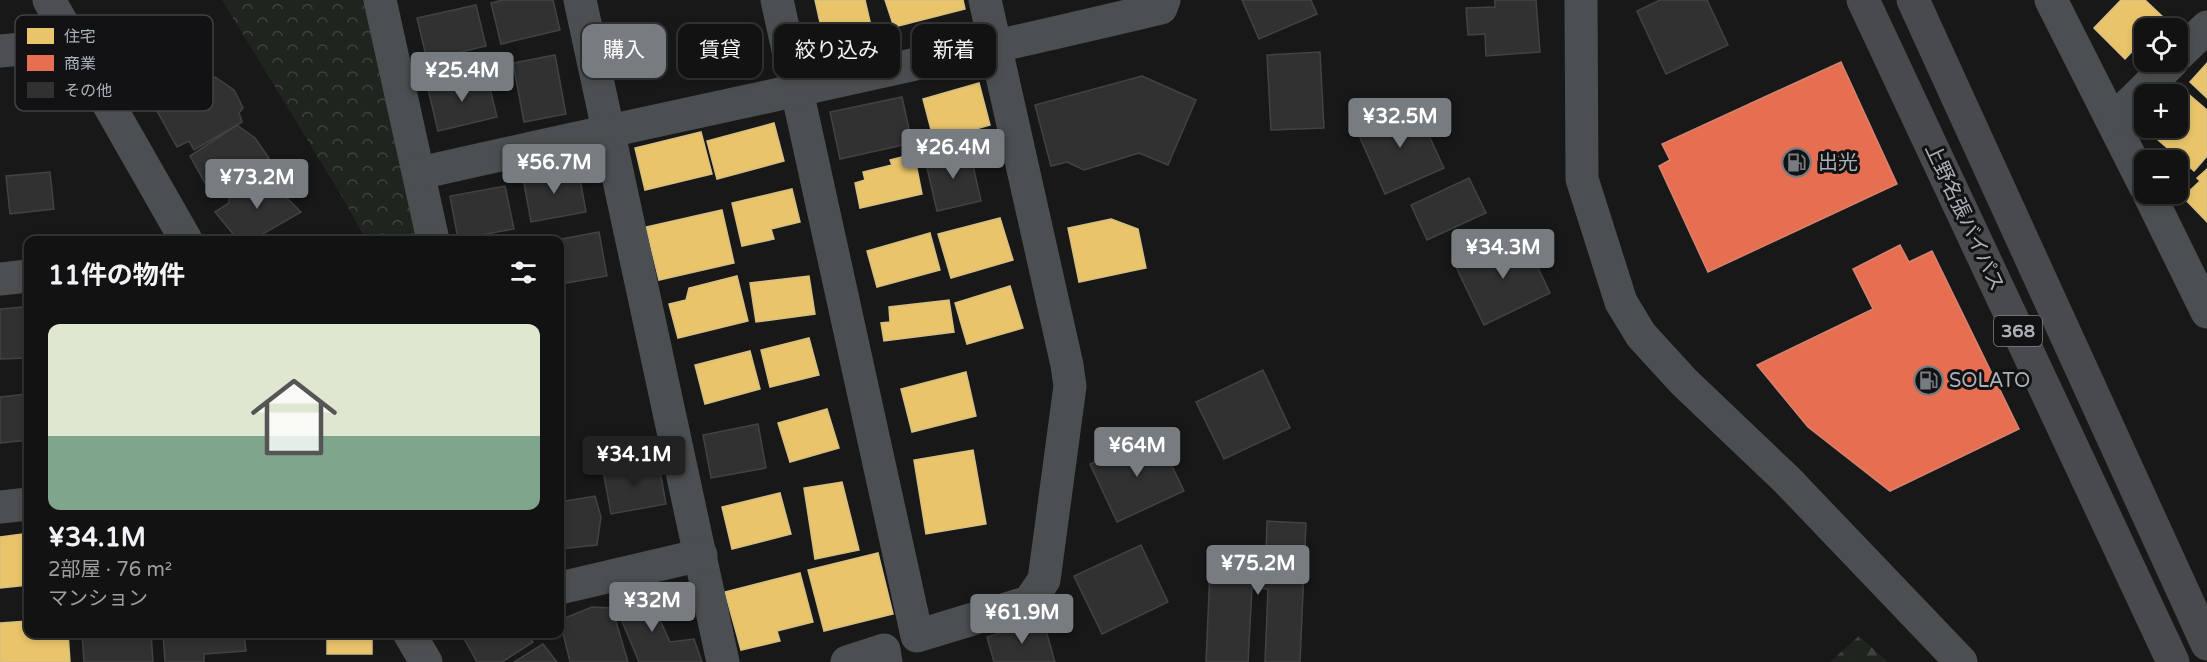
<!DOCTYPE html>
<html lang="ja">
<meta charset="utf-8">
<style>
body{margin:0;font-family:"Varela Round","Noto Sans JP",sans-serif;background:#1f2020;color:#f1f3f6;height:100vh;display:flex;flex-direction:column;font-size:22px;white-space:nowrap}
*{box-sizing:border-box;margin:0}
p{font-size:20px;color:#9c9e9f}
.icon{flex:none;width:33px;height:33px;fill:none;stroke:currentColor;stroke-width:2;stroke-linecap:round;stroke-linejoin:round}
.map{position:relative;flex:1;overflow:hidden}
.panel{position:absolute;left:24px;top:236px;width:540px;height:402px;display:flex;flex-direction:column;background:#121212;border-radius:12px;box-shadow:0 3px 9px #0003,0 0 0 2px #313232}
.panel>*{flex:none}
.hud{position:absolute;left:582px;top:24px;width:570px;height:54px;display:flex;gap:12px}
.fabs{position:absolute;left:2134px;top:18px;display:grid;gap:12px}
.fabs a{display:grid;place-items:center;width:54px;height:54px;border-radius:12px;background:#121212;box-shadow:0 3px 9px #0003,0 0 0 2px #313232;font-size:30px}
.price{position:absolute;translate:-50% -51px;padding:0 14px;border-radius:6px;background:#777c80;color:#fff;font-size:20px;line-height:39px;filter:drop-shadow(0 2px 3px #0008)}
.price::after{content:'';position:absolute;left:50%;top:36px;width:18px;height:14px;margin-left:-9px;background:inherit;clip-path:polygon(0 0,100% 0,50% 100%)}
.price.on{background:#222;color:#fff}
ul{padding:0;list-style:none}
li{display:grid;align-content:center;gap:12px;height:318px;padding:0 24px}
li+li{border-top:2px solid #313232}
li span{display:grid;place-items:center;height:186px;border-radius:12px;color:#555}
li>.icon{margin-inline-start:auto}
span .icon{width:108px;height:108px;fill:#fffc;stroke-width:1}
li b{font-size:26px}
h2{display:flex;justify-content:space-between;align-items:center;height:72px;padding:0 24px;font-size:26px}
.tag{padding:0 21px;border-radius:12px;background:#121212;box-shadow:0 3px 9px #0003,0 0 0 2px #313232;font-size:21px;line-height:54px}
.tag.on{background:#777c80;color:#fff}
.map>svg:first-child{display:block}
.forest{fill:url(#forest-firs)}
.park{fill:url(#park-crowns)}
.homes{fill:#e9c46a;stroke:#d6bf81;stroke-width:1.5}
.shops{fill:#e76f51;stroke:#d58370;stroke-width:1.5}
.building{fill:#313132;stroke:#404344;stroke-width:1.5}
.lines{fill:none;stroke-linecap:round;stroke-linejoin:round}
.minor{stroke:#4c4f51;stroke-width:33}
.highway{stroke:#494a4d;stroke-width:33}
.labels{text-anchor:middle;stroke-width:6;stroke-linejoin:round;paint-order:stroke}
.shield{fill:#121214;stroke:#7c8287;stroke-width:1.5}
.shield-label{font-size:18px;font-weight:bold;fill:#aab2b8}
.poi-label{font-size:20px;fill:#aab2b8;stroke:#121214;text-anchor:start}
.street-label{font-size:20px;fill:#aab2b8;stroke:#121214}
.key{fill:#121214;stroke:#404245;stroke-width:1.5}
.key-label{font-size:16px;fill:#aab2b8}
</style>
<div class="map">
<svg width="2207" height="662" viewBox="0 0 2207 662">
<defs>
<pattern id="forest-firs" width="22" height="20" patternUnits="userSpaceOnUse" patternTransform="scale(1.5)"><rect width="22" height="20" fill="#1f251e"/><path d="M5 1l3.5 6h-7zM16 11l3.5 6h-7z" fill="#3d423d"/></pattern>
<pattern id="park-crowns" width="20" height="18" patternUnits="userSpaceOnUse" patternTransform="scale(1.5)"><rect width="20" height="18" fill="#1f251e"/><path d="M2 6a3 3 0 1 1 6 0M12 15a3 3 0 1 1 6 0" fill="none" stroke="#3d423d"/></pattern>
</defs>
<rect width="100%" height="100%" fill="#181818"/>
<polygon class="forest" points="1859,636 1888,662 1830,662"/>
<polygon class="park" points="222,0 367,0 420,240 366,240 344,200"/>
<g class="homes">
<polygon points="815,0 865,0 871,26 823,36"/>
<polygon points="885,0 963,0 965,9 894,27"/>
<polygon points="2121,0 2145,0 2164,18 2154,28 2145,28 2145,38 2125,59 2094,28"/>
<polygon points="2207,63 2207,98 2190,82"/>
<polygon points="979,83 990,125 934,141 923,99"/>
<polygon points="2179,86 2207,110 2207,156 2194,171 2158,140 2157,128 2178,128 2178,94 2172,94"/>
<polygon points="774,123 784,161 717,179 707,141"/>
<polygon points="701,132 712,174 645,190 635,148"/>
<polygon points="914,154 922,194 860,208 855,183 865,180 863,172 892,165 890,160"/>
<polygon points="2207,169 2207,222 2183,197 2200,181 2197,178"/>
<polygon points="792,189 800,222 771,229 774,239 742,246 732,203"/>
<polygon points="722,210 734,263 659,280 646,227"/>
<polygon points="1000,218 1013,260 951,278 938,234"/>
<polygon points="1111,219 1138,229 1146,268 1079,282 1068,228"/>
<polygon points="930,233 940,270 877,287 867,251"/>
<polygon points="737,276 748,321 678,338 669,304 686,300 689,288"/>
<polygon points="809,276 815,314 756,322 750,283"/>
<polygon points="1010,286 1023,328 967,344 955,303"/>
<polygon points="949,300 954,332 884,341 881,323 890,322 889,307"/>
<polygon points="809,338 819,375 770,387 761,350"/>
<polygon points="750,351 760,389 705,404 695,365"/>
<polygon points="966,372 976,416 912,432 901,389"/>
<polygon points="827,409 839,448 790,462 778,423"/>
<polygon points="973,450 986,524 926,534 914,460"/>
<polygon points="842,482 859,550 815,559 804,488"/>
<polygon points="780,493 791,534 732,549 722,507"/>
<polygon points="22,534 23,544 28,543 28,585 0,588 0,537"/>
<polygon points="878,553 893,614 824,631 808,570"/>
<polygon points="800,573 813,622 777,631 780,641 741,650 725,592"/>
<polygon points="28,621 28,633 68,633 70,662 0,662 0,623"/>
<rect x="327" y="633" width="45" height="21"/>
</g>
<g class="shops">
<polygon points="1841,62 1897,184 1708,272 1659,166 1670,160 1662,144"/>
<polygon points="1900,245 1909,262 1932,251 2019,429 1890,491 1808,427 1757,365 1873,309 1853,269"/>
</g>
<g class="building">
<polygon points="503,0 553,0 560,30 501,44 491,3"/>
<polygon points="1242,0 1311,0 1317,14 1259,39"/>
<polygon points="1495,0 1536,0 1540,52 1486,56 1485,34 1468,35 1466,8 1495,7"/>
<polygon points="1660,0 1707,0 1728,45 1666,74 1637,11"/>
<polygon points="476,5 486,46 427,60 417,18"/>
<polygon points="1320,52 1324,128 1271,130 1267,55"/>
<polygon points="555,55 566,114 524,122 513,63"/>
<polygon points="487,76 497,117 438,131 428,89"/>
<polygon points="1142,76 1196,100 1168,165 1139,153 1084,170 1067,162 1051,166 1035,105"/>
<polygon points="215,77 234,90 243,108 239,113 242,122 194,150 189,141 177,147 157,111"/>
<polygon points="902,97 912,143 840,159 830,112"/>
<polygon points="1414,103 1444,168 1385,194 1356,129"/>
<polygon points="237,125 255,138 269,158 210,192 190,156"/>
<polygon points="969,148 981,201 937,211 925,159"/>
<polygon points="578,168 586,212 531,222 523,178"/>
<polygon points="50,172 54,209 10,214 6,176"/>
<polygon points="266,177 301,212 254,239 247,236 238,240 215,212 229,203 229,196"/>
<polygon points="1469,178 1486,213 1427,240 1411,205"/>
<polygon points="505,186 514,229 458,239 450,196"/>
<polygon points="599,232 607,276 560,284 560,240 556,240"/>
<polygon points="1523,236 1550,293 1484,325 1456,267"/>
<polygon points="23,307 26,358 0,359 0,309"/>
<polygon points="1263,370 1290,428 1224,459 1196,402"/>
<polygon points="26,394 28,440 0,443 0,397"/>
<polygon points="758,424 766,468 711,478 703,435"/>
<polygon points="1156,433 1184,491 1117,522 1090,464"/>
<polygon points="658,460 666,504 611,514 603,470"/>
<polygon points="595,496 601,517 597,545 560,549 560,502"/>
<polygon points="1267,521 1306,523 1300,662 1265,662 1268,589 1252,588 1248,662 1206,662 1211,548 1266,550"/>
<polygon points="1141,545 1168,602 1102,634 1074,576"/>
<polygon points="646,589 670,642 694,639 702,662 639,662 614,602"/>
<polygon points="592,607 612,608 628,662 570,662 560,620"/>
<polygon points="1043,620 1055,662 994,662 987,637"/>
<polygon points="82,633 151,633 153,662 84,662"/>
<polygon points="163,633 244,633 246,651 204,654 204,662 165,662"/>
<polygon points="461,633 526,633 533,642 502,662 477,662"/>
<polygon points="543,644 557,662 514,662"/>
</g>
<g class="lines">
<g class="minor">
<polyline points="49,0 186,240"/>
<polyline points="380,0 433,240"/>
<polyline points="580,0 723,662"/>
<polyline points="777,0 917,636 1029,602 1044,580 1070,386 1067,365 985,0"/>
<polyline points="1581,0 1582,179 1621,302 1641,335 1684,382 1787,480 1961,662"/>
<polyline points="2051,0 2145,186"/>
<polyline points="0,51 74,44"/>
<polyline points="2178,55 2207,27"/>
<polyline points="2113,120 2172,62"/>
<path d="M420 173C667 117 915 67 1161 8L1164 0"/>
<polyline points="2149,194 2207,312"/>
<polyline points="0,279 28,276"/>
<polyline points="0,507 28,504"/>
<polyline points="560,588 701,555"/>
<polyline points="409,633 426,662"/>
<polyline points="847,662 884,650 886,662"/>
</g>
<g class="highway">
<polyline points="1863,0 2173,662"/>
<polyline points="1913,0 2207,644"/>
</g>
</g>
<defs>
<symbol id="fuel-ring" viewBox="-11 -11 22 22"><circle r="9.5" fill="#121214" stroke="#777c80" stroke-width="1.5"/><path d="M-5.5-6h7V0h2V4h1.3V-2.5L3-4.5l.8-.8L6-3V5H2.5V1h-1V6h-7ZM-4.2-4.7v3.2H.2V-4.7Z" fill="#777c80"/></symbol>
</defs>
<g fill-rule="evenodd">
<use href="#fuel-ring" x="1780" y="146" width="33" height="33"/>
<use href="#fuel-ring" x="1912" y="364" width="33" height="33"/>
</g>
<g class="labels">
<rect class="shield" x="1994" y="316" width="48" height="30" rx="4.5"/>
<g class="shield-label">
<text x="2018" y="337">368</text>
</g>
<g class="poi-label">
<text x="1818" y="169">出光</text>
<text x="1949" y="387">SOLATO</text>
</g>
<g class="street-label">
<text transform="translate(1965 217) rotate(65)" y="7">上野名張バイパス</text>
</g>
</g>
<rect x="15" y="15" width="198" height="96" rx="9" class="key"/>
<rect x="27" y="28" width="27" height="16" fill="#e9c46a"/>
<rect x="27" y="55" width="27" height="16" fill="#e76f51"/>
<rect x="27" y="82" width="27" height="16" fill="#313132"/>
<g class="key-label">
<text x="64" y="42">住宅</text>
<text x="64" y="69">商業</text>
<text x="64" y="96">その他</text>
</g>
</svg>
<div class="fabs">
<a><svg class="icon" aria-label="locate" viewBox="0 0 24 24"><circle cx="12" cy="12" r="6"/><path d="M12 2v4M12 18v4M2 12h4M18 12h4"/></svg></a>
<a>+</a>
<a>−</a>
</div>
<b class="price" style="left:462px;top:103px">¥25.4M</b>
<b class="price" style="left:1400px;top:149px">¥32.5M</b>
<b class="price" style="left:953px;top:180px">¥26.4M</b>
<b class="price" style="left:554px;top:195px">¥56.7M</b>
<b class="price" style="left:257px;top:210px">¥73.2M</b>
<b class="price" style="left:1503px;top:280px">¥34.3M</b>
<b class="price" style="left:1137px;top:478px">¥64M</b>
<b class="price on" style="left:634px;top:487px">¥34.1M</b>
<b class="price" style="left:1258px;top:596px">¥75.2M</b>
<b class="price" style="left:652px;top:633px">¥32M</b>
<b class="price" style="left:1022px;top:645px">¥61.9M</b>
<div class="hud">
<a class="tag on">購入</a>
<a class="tag">賃貸</a>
<a class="tag">絞り込み</a>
<a class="tag">新着</a>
</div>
<section class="panel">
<h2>11件の物件<svg class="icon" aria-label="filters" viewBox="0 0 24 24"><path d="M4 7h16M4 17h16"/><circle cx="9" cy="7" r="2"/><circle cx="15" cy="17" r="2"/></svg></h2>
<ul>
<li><span style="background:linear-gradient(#dfe7d0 60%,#7fa58c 0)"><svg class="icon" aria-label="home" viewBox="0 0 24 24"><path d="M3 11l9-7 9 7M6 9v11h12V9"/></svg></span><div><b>¥34.1M</b><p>2部屋 · 76 m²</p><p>マンション</p></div></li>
</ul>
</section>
</div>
